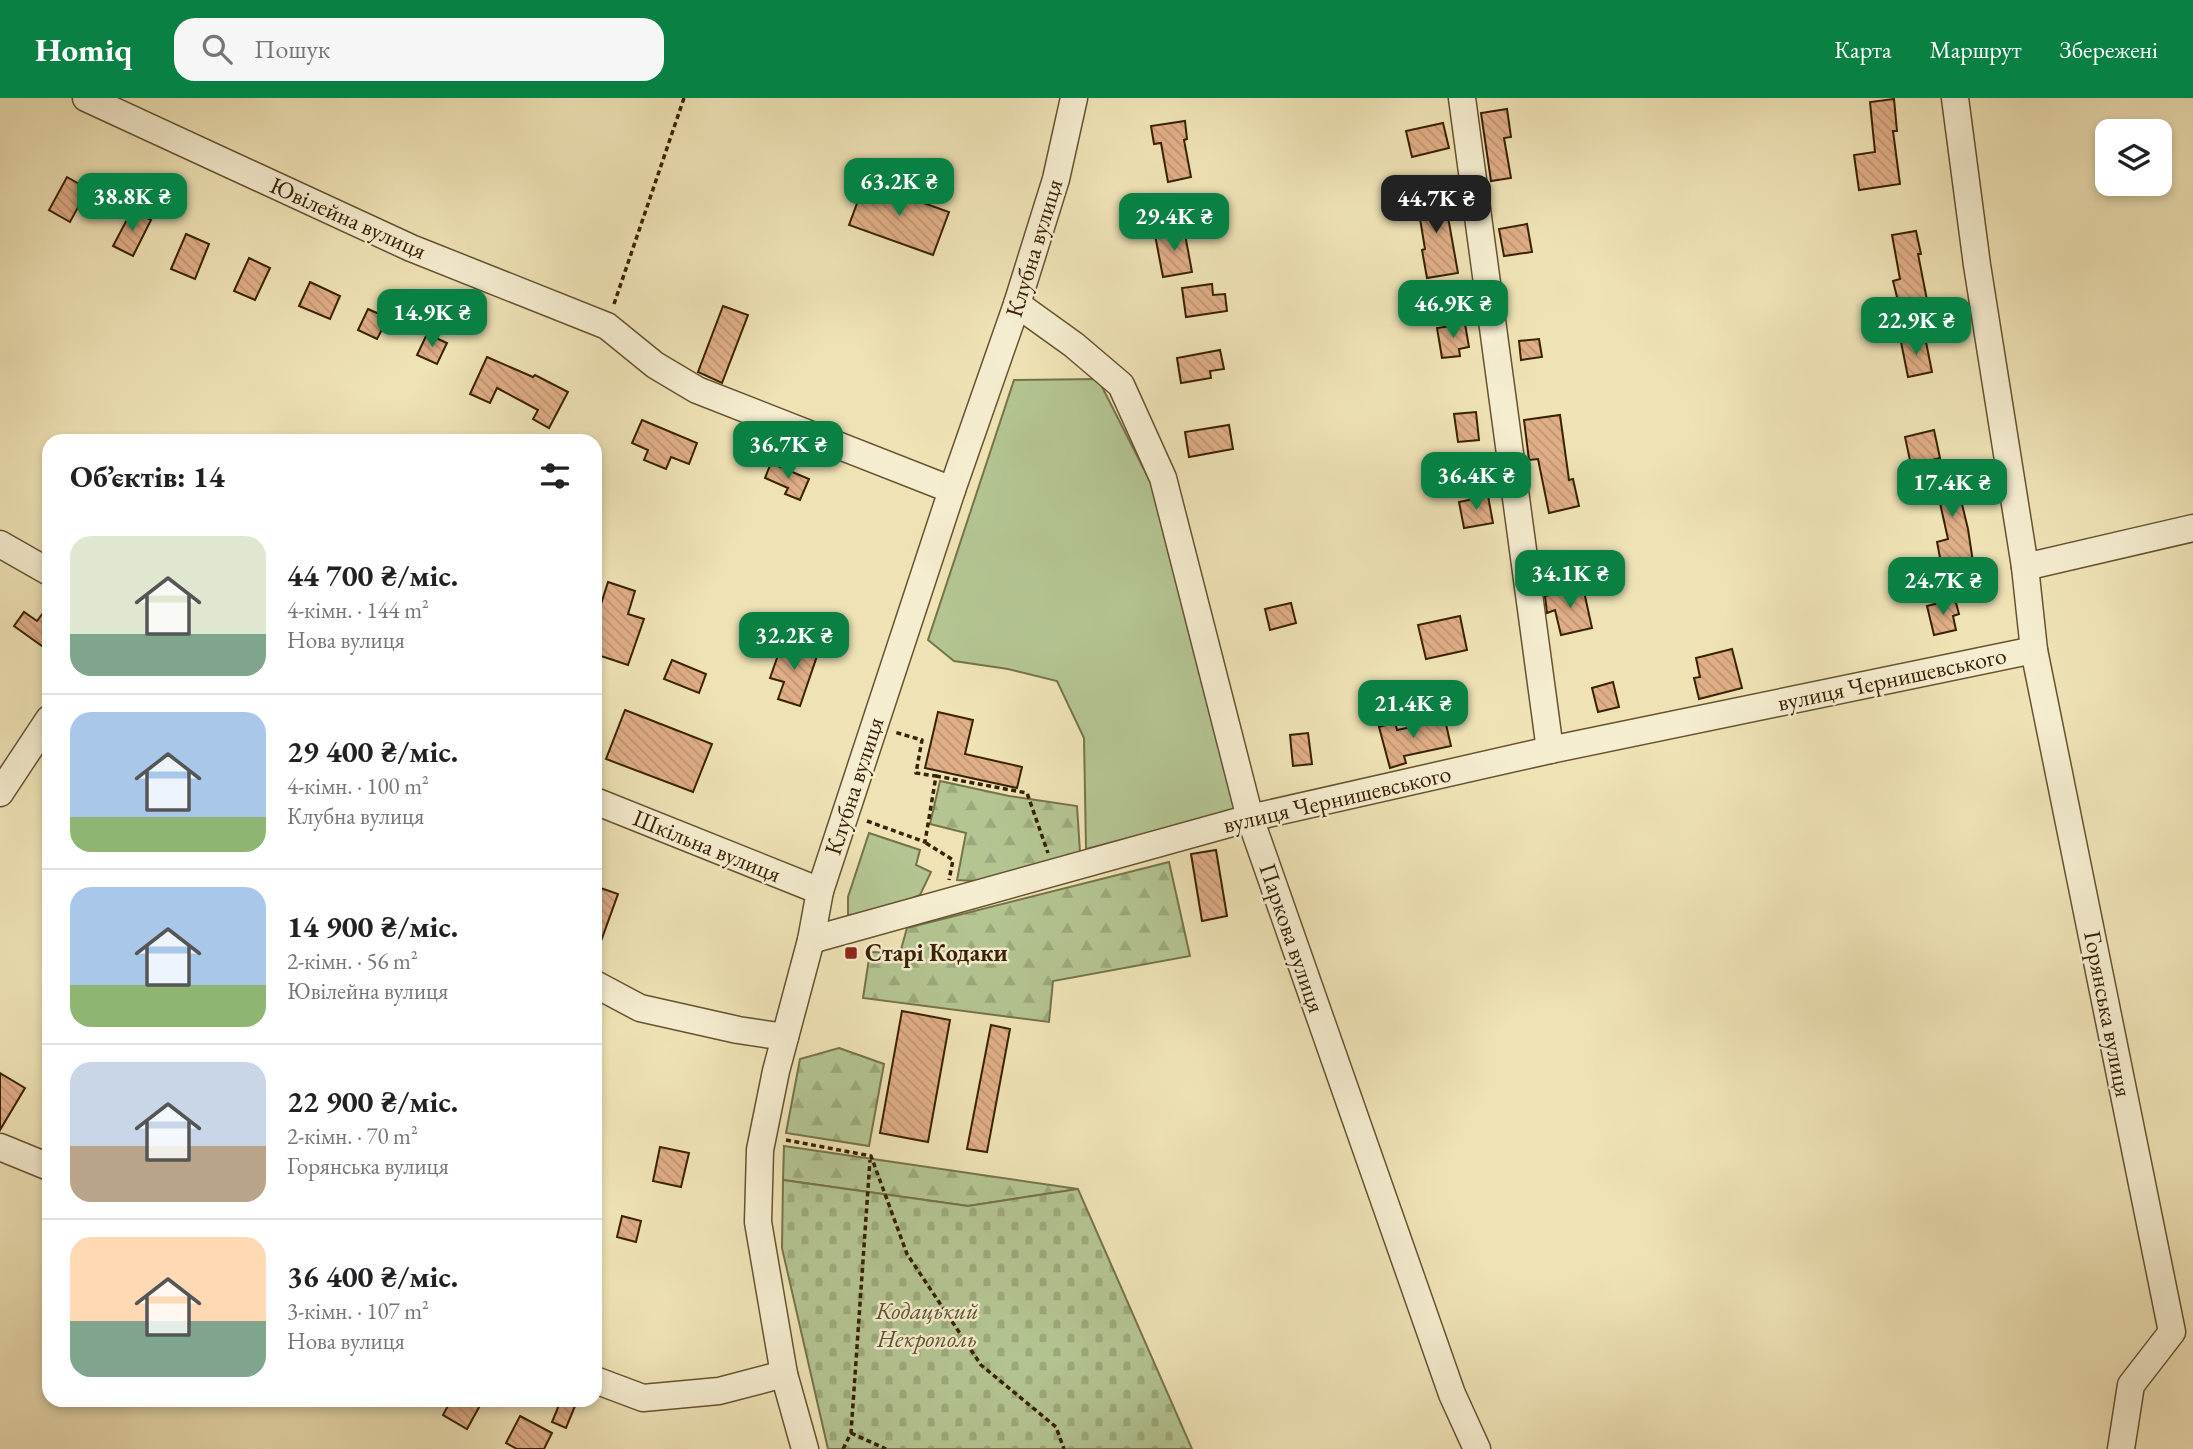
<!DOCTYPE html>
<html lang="uk">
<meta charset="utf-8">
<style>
body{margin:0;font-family:"EB Garamond",serif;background:#f6f6f6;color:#202124;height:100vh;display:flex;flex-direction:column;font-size:26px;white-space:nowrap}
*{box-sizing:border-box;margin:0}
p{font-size:23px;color:#757577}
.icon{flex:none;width:38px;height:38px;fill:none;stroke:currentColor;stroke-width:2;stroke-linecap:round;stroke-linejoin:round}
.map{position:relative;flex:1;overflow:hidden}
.side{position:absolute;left:42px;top:336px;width:560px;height:973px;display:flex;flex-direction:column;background:#fff;border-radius:21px;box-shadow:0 4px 10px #0003}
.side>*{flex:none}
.fabs{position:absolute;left:2095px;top:21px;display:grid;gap:14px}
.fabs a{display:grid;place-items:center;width:77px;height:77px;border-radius:14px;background:#fff;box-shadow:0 4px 10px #0003;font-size:35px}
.price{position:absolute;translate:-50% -60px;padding:0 16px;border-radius:14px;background:#0b8043;color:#fff;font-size:23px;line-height:46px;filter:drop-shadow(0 2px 4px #0008)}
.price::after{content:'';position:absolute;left:50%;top:42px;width:21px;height:16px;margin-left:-10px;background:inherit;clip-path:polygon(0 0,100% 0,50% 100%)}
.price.current{background:#222;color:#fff}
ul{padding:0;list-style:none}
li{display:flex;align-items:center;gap:21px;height:175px;padding:0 28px}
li+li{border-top:2px solid #e0e0e0}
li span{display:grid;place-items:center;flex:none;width:196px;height:140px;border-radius:21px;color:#555}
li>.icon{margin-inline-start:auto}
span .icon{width:84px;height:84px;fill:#fffc;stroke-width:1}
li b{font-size:30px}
h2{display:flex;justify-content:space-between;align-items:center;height:84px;padding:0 28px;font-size:30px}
header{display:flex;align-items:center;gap:42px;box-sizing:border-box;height:98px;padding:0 35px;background:#0b8043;color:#fff}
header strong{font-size:33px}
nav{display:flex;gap:38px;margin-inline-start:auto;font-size:24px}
.search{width:490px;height:63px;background:#f6f6f6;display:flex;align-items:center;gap:18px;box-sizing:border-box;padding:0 24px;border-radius:21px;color:#757577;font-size:26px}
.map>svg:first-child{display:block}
.green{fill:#b4c592;stroke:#76734a;stroke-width:2}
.forest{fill:url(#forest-firs);stroke:#76734a;stroke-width:2}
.cemetery{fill:url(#cemetery-stones);stroke:#76734a;stroke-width:2}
.building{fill:url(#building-back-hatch);stroke:#392103;stroke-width:2}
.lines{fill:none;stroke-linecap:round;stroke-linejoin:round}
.minor-casing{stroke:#665230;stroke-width:29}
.path{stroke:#392103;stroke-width:3.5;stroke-dasharray:5 3.5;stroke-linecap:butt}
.minor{stroke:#f5edd0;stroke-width:26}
.poi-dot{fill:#8f2418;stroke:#f5edd0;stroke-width:2.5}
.labels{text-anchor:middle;stroke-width:5;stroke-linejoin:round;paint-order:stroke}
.street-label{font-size:24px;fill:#392103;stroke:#f5edd0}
.poi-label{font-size:24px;font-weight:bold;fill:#392103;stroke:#f5edd0;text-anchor:start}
.park-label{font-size:24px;font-style:italic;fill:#5e522e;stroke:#f5edd0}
</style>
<header>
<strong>Homiq</strong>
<div class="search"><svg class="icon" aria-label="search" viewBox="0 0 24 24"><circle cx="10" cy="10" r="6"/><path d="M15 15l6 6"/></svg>Пошук</div>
<nav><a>Карта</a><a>Маршрут</a><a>Збережені</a></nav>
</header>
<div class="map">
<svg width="2193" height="1351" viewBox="0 0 2193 1351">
<defs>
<pattern id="forest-firs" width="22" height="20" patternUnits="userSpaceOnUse" patternTransform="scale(1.75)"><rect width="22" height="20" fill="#b4c592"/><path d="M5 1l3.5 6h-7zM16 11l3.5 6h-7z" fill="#9ca97c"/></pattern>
<pattern id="cemetery-stones" width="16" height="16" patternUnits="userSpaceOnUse" patternTransform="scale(1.75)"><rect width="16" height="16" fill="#b4c592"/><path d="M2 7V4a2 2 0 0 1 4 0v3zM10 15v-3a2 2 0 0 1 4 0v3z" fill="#9ca97c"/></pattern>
<pattern id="building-back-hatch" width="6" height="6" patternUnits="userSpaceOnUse" patternTransform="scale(1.75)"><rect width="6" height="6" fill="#e0ae87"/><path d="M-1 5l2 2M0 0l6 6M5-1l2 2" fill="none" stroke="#c19573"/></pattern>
</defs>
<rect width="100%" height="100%" fill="#efe3b6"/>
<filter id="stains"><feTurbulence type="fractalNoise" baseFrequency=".00286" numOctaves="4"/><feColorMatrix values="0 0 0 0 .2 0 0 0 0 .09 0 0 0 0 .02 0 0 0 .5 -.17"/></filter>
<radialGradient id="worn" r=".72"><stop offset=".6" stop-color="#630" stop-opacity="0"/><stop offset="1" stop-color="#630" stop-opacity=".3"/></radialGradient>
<g class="green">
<polygon points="1098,281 1154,391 1241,711 1086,751 1084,640 1057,583 1008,571 954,563 928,542 1014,282"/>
<polygon points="869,735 920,752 916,767 931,774 920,797 872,816 848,817 848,799"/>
</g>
<g class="forest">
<polygon points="940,683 1009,698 1077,708 1080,754 992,784 957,782 966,735 930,726"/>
<polygon points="1169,764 1190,858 1053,883 1049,924 863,900 870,854 900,855 907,830"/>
<polygon points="839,950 884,966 869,1048 786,1035 800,961"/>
<polygon points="784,1048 1078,1091 968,1108 783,1082"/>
</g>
<polygon class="cemetery" points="783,1082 968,1108 1078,1091 1192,1351 828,1351 782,1150"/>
<g class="building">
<polygon points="1894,1 1897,33 1893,33 1900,86 1859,92 1854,57 1875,54 1870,4"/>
<polygon points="1507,11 1511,39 1504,40 1511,80 1491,83 1481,15"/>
<polygon points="1185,23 1187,41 1184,42 1191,79 1168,84 1161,45 1154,46 1151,28"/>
<polygon points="1443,25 1449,50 1412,59 1406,33"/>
<polygon points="67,79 88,91 70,124 49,112"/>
<polygon points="865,84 949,114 933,157 849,127"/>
<polygon points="1443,91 1458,175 1427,180 1422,152 1425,151 1416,96"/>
<polygon points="132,112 151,122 133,158 113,148"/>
<polygon points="1527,126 1532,154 1504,158 1499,131"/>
<polygon points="1184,131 1192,174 1163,179 1155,137"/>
<polygon points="1916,133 1921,156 1918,156 1927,202 1899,207 1893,183 1900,181 1892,137"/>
<polygon points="186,136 209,146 195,181 171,171"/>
<polygon points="249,160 270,170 255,202 234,193"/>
<polygon points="310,184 340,198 330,221 299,208"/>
<polygon points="1212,186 1213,197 1225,196 1227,213 1186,219 1182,190"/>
<polygon points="723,208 748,217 722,285 698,274"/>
<polygon points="368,211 388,220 377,241 358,232"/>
<polygon points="1465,226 1469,249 1459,251 1460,258 1442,260 1437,230"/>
<polygon points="427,236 447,245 437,266 417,257"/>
<polygon points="1925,239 1932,274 1908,279 1901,244"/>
<polygon points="1539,241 1542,259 1521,262 1519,243"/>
<polygon points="1220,252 1224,271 1210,273 1211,280 1181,285 1177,260"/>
<polygon points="487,259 533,279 535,277 568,294 549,330 533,321 538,312 497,290 490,305 470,296"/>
<polygon points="1476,314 1479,342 1458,344 1454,316"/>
<polygon points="1560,317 1569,382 1573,381 1579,408 1549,415 1538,361 1529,362 1524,322"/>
<polygon points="642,322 697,345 689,366 671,359 666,371 644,362 648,352 632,345"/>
<polygon points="1229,327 1233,351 1189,359 1185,334"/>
<polygon points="1934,332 1940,360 1911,367 1905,339"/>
<polygon points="771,365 809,381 800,402 785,396 788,390 765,380"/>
<polygon points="1952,365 1968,431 1973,464 1942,470 1937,444 1948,441 1932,369"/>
<polygon points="1488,398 1493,425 1464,430 1459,404"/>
<polygon points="608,484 635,493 628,516 644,521 628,567 595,556 595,525"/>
<polygon points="1583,489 1592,530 1561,537 1555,512 1547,515 1545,498"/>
<polygon points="1955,501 1959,516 1953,518 1956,532 1934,537 1927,508"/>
<polygon points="1291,505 1296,525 1270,532 1265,511"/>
<polygon points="49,507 49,553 14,528 24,514 37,523"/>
<polygon points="1460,518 1467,552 1426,561 1418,527"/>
<polygon points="783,543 818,555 800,608 778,601 784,584 770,580"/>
<polygon points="1732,551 1742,590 1699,601 1694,580 1700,579 1696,560"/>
<polygon points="672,562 706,576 699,595 664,581"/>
<polygon points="1613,584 1619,609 1598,614 1592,590"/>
<polygon points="625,612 712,646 693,694 606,661"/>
<polygon points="938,614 973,622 965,656 1022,669 1017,690 925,670"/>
<polygon points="1445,622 1451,648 1404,658 1406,665 1390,670 1379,629 1395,624 1397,632"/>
<polygon points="1308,635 1312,666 1293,668 1290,637"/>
<polygon points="1216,752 1227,818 1202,823 1191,756"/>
<polygon points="595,788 618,796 597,854 595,853"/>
<polygon points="902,913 950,922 928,1044 880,1035"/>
<polygon points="991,927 1010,931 987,1054 967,1051"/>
<polygon points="0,975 25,990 0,1032"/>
<polygon points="660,1049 689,1055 681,1089 653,1083"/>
<polygon points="622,1118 641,1123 636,1144 617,1139"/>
<polygon points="451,1302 483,1302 467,1331 443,1317"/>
<polygon points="561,1302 575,1308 566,1330 552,1324"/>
<polygon points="520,1318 552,1335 544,1351 517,1351 506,1345"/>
</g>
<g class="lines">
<defs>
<g id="minor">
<polyline points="86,0 411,150 607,228 655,267 697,292 952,392"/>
<polyline points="1462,0 1550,652"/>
<polyline points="1955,0 1977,167 2025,469 2034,552 2172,1234 2131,1287 2121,1351"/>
<polyline points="1017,206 1074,247 1121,287 1163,380 1250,720 1452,1296 1477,1351"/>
<polyline points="0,446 49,474"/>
<polyline points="2025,469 2193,430"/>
<polyline points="0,695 49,621"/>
<polyline points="595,703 820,793"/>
<polyline points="811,842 1250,720 1550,652 2034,552"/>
<polyline points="595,886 640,910 738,932 785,939"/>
<polyline points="0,1049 49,1069"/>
<polyline points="595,1282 643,1300 719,1293 784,1276"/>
<polyline points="805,1351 784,1276 758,1124 760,1052 776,973 811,842 820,793 952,392 1017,206 1056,81 1074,0"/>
</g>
</defs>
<use href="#minor" class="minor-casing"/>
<g class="path">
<polyline points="614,206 684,0"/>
<polyline points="936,678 1027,695 1048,755"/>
<polyline points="867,723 925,744 936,678 916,675 922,642 894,634"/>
<polyline points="926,745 953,762 949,782"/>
<polyline points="786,1042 871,1058 907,1156 981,1267 1056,1329 1064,1351"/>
<polyline points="851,1335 886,1351"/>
<polyline points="843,1351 851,1335 870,1062"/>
</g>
<use href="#minor" class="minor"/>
</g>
<rect class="poi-dot" x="844" y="848" width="14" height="14" rx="3.5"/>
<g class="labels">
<g class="street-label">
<text transform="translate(348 120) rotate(24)" y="8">Ювілейна вулиця</text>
<text transform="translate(1034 150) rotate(-73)" y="8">Клубна вулиця</text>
<text transform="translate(1892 581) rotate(-12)" y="8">вулиця Чернишевського</text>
<text transform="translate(854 688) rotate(-72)" y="8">Клубна вулиця</text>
<text transform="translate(1337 701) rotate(-13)" y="8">вулиця Чернишевського</text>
<text transform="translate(707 748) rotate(22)" y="8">Шкільна вулиця</text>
<text transform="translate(1292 840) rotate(71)" y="8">Паркова вулиця</text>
<text transform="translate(2108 916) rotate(79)" y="8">Горянська вулиця</text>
</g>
<g class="poi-label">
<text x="865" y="863">Старі Кодаки</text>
</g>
<g class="park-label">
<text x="927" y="1221">Кодацький<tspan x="927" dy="28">Некрополь</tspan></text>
</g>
</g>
<rect width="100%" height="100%" filter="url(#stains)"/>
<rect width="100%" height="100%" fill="url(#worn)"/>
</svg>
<div class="fabs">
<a><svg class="icon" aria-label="layers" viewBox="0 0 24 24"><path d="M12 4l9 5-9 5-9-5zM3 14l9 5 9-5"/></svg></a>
</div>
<b class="price" style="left:899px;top:120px">63.2K ₴</b>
<b class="price" style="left:132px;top:135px">38.8K ₴</b>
<b class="price current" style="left:1436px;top:137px">44.7K ₴</b>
<b class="price" style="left:1174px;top:155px">29.4K ₴</b>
<b class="price" style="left:1453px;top:242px">46.9K ₴</b>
<b class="price" style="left:432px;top:251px">14.9K ₴</b>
<b class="price" style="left:1916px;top:259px">22.9K ₴</b>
<b class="price" style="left:788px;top:383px">36.7K ₴</b>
<b class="price" style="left:1476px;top:414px">36.4K ₴</b>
<b class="price" style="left:1952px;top:421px">17.4K ₴</b>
<b class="price" style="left:1570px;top:512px">34.1K ₴</b>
<b class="price" style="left:1943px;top:519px">24.7K ₴</b>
<b class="price" style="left:794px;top:574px">32.2K ₴</b>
<b class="price" style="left:1413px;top:642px">21.4K ₴</b>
<section class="side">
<h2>Об’єктів: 14<svg class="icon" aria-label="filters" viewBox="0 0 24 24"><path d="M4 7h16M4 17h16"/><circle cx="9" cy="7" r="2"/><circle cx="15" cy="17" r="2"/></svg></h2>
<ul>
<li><span style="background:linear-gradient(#dfe7d0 70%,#7fa58c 0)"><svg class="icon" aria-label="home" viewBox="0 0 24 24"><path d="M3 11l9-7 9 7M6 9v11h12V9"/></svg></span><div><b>44 700 ₴/міс.</b><p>4-кімн. · 144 m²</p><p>Нова вулиця</p></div></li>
<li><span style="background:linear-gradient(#a9c7e8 75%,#8fb573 0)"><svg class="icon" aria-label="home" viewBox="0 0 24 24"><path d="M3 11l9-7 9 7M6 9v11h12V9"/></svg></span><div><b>29 400 ₴/міс.</b><p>4-кімн. · 100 m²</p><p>Клубна вулиця</p></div></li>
<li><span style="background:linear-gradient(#a9c7e8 70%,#8fb573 0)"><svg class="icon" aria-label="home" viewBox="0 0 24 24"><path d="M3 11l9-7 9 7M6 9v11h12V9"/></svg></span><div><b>14 900 ₴/міс.</b><p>2-кімн. · 56 m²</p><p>Ювілейна вулиця</p></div></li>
<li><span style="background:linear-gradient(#c9d6e8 60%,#b9a48a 0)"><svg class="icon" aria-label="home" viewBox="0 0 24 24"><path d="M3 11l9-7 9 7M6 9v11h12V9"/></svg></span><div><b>22 900 ₴/міс.</b><p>2-кімн. · 70 m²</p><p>Горянська вулиця</p></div></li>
<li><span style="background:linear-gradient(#ffd9b3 60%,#7fa58c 0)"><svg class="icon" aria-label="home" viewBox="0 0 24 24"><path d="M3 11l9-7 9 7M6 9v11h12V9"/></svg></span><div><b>36 400 ₴/міс.</b><p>3-кімн. · 107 m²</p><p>Нова вулиця</p></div></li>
</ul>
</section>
</div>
